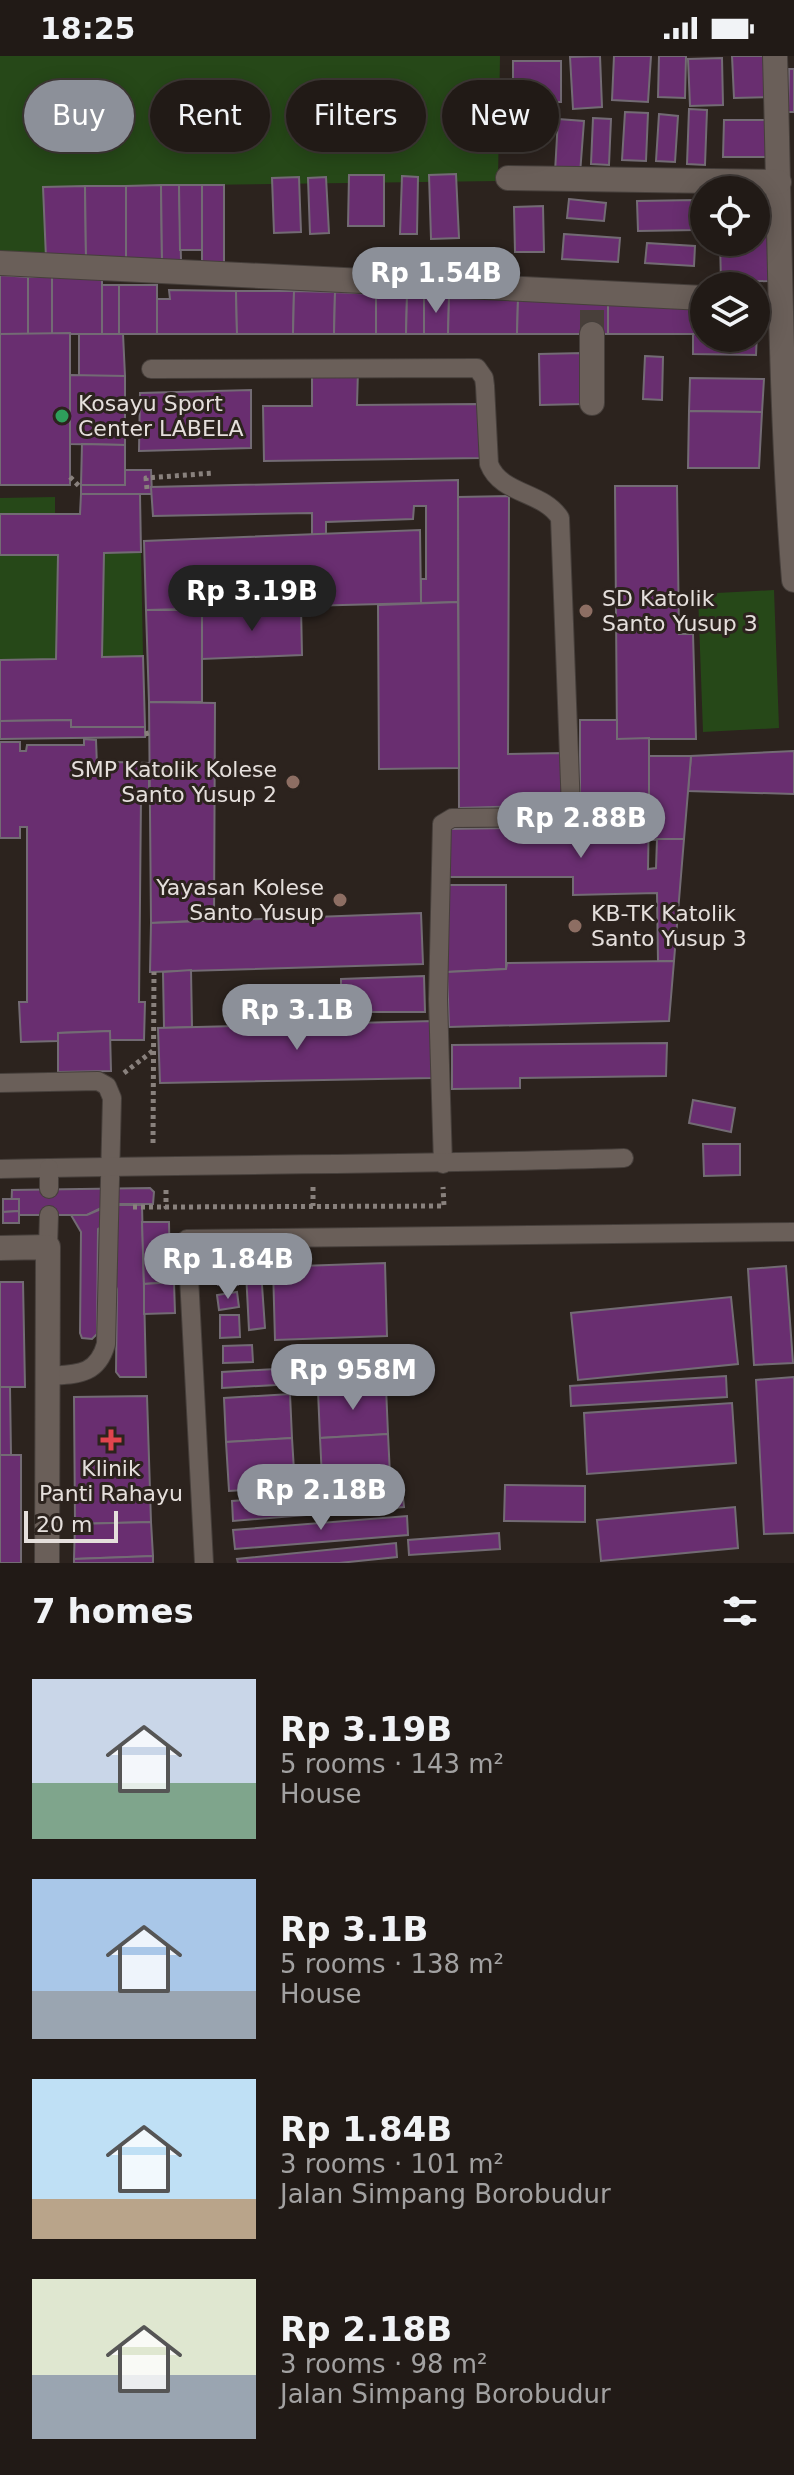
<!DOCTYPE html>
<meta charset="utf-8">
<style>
body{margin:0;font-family:"DejaVu Sans",sans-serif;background:#29231f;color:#f1f3f6;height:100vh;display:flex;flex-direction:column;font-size:30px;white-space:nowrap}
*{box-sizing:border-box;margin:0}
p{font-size:26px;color:#a2a1a1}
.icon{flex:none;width:44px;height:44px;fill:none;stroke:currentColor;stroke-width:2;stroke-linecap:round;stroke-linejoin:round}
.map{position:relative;height:1507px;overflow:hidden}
.drawer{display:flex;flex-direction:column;background:#211a16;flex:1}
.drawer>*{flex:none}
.banner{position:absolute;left:24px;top:24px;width:746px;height:72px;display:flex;gap:16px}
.buttons{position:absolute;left:690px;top:120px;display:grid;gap:16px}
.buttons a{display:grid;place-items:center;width:80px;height:80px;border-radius:50%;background:#211a16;box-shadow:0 4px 20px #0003,0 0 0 2px #3e3835;font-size:40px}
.scale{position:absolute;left:24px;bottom:20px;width:94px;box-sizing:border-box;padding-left:8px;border:4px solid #e5dfdc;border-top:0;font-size:22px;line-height:28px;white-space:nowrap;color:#e5dfdc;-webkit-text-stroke:6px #2c231e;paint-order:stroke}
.price{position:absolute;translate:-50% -68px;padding:0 18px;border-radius:28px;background:#8c9099;color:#fff;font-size:26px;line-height:52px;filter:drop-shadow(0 2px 4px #0008)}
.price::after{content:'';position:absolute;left:50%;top:48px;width:24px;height:18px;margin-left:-12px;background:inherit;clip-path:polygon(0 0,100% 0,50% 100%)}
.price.on{background:#222;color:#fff}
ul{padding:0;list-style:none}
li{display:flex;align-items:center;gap:24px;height:200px;padding:0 32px}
li span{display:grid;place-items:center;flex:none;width:224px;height:160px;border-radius:0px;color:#555}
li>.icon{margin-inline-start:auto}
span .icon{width:96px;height:96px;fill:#fffc;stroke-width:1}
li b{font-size:34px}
h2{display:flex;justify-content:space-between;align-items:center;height:96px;padding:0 32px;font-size:34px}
.pill{padding:0 28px;border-radius:36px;background:#211a16;box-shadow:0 4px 20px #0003,0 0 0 2px #3e3835;font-size:28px;line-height:72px}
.pill.on{background:#8c9099;color:#fff}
.status{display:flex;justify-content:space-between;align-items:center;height:56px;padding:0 40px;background:#211a16;direction:ltr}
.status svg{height:22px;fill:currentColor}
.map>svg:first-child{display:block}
.green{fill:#264818}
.building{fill:#692e70;stroke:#736b74;stroke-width:2}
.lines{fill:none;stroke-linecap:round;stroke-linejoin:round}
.minor-tunnel{stroke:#483f3a;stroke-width:24;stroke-dasharray:24 12;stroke-linecap:butt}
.service-casing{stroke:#463f3b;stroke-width:20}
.minor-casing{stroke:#463f3b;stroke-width:26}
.path{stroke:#89817d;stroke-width:5;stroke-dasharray:4 4;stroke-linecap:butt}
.service{stroke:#6a5f59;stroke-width:18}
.minor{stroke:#6a5f59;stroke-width:24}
.leisure-dot{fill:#2e9e5b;stroke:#2c231e;stroke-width:3}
.education-dot{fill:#8d6e63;stroke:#2c231e;stroke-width:3}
.health-dot{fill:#e0444e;stroke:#2c231e;stroke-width:3}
.labels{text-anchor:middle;stroke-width:6;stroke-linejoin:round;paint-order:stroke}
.poi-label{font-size:22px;fill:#e5dfdc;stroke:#2c231e;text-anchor:start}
</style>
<div class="status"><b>18:25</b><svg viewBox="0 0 49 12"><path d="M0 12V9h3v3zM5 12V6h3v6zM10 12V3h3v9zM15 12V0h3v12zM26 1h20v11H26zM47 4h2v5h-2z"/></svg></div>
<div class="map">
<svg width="794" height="1507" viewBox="0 0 794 1507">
<rect width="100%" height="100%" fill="#2c231e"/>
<g class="green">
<polygon points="0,0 500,0 498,125 43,131 46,202 0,200"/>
<polygon points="55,441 55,458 0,458 0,442"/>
<polygon points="141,496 143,600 102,601 104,497"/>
<polygon points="0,499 58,499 56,603 0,604"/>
<polygon points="774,534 779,672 703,676 698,538"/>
</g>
<g class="building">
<polygon points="600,0 602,51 573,53 570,1"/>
<polygon points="614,0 651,0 648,46 612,44"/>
<polygon points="659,0 686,0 685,42 658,41"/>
<polygon points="732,0 768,0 769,41 734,42"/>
<polygon points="722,2 723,49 690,50 688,3"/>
<rect x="513" y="5" width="48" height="41"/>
<polygon points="789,13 794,13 794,56 788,56"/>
<polygon points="689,53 707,54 705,109 687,108"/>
<polygon points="625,56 648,57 646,105 622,104"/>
<polygon points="659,58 678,60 675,106 656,105"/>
<polygon points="104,61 125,62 124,83 104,82"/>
<polygon points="593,62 611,63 609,109 591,108"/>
<polygon points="558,63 584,65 580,118 555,116"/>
<polygon points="724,64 775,64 775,101 723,101"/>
<polygon points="456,118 459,182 431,183 429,119"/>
<polygon points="349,119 384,119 384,170 348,170"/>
<polygon points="402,120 418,121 417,178 400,178"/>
<polygon points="299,121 301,176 274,177 272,122"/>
<polygon points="326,121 329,177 310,178 308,122"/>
<polygon points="161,129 162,204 126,203 126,130"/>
<polygon points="161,129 179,129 181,204 162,204"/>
<polygon points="179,129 202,129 202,194 180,194"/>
<polygon points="202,129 224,129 224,212 202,211"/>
<polygon points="85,130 86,202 46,202 43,131"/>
<polygon points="85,130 126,130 126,203 86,202"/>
<polygon points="569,143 606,147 604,165 567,162"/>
<polygon points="768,143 769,225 721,226 720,186 756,186 756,144"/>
<polygon points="696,144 697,174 638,175 637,145"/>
<polygon points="543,150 544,196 515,196 514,151"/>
<polygon points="564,178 620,182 618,206 562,203"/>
<polygon points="647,187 695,190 694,210 645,207"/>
<polygon points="0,219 28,221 28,278 0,278"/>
<polygon points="52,220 102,221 102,278 52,278"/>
<polygon points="52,220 52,278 28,278 28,221"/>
<rect x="102" y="229" width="17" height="49"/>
<rect x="119" y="229" width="38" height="49"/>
<polygon points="169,234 236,235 237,278 157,278 157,243 170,243"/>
<polygon points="236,235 294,235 293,278 237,278"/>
<polygon points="294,235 335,236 334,278 293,278"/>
<polygon points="335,236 376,238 376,278 334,278"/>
<polygon points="376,238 407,240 406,278 376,278"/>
<polygon points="407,240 424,240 424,278 406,278"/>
<polygon points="424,240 449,242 448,278 424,278"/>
<polygon points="449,242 518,243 517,278 448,278"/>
<polygon points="518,243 608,246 608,278 517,278"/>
<polygon points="608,246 704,247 704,278 608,278"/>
<polygon points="70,277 70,429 0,429 0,278"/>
<polygon points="757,277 756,299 693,298 693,278 704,278 704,282 756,282"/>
<polygon points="79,278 123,278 125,320 79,320"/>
<polygon points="583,297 583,348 540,349 539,298"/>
<polygon points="645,300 663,301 662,344 643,343"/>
<polygon points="312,314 358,314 357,349 478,348 481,402 264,405 263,350 312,350"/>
<polygon points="70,319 125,320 125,389 70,388"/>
<polygon points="690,322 764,323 762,356 689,355"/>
<polygon points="251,334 251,392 139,395 140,337"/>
<polygon points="689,355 762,356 759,412 688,412"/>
<polygon points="82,388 125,389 125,429 81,429"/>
<polygon points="125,414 151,414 152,438 81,438 81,429 125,429"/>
<polygon points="458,424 458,546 421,547 421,523 426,523 426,450 414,450 413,463 326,466 326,478 312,479 312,457 153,460 151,431"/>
<polygon points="615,430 677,430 679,578 693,578 696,683 617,683"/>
<polygon points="81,438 140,438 141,496 104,497 102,601 143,600 145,671 71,671 71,664 0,665 0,604 56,603 58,499 0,499 0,458 80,458"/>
<polygon points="509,440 508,698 564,697 565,749 459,752 458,441"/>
<polygon points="420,474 421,547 146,554 144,485"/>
<polygon points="458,546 459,712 379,713 378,549"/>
<polygon points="301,551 302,599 202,603 202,554"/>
<polygon points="146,554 202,554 202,646 149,646"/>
<polygon points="149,646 215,647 214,864 151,867"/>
<polygon points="71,664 71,671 145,671 145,681 0,683 0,665"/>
<polygon points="580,664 617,664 617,683 649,682 649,752 580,752"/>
<polygon points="84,683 96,684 97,710 115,710 116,706 149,707 149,742 141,741 139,946 145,946 144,984 110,984 110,975 58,977 58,985 21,986 19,946 27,946 27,771 20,771 20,782 0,782 0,686 20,686 20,695 26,695 27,689 84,689"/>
<polygon points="794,695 794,738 688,735 691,700"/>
<polygon points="649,700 691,700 684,783 649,784"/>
<polygon points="580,752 649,752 648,813 656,812 657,783 684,783 674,905 658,905 657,837 573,839 573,821 446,821 448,773 580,771"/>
<polygon points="447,829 506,829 506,913 447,916"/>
<polygon points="421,857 423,908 150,916 151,867"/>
<polygon points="674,905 669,965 449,971 447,916 506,913 507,907"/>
<polygon points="191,914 192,971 164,972 163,916"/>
<polygon points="424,920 425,956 341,956 341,923"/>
<polygon points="433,965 433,1022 160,1027 158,972"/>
<polygon points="110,975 111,1015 58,1016 58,977"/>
<polygon points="667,987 666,1020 520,1022 520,1032 452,1033 452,989"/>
<polygon points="693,1044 735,1052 731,1076 689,1067"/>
<polygon points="703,1088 740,1088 740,1119 704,1120"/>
<polygon points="150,1132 154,1136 153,1148 109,1148 87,1159 14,1159 11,1157 12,1134"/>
<polygon points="3,1143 19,1143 19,1155 3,1156"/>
<polygon points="112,1149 142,1149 146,1321 120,1321 116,1316 117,1233 110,1219"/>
<polygon points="101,1153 104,1169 98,1173 97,1278 92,1283 82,1282 80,1277 81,1176 71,1159 87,1159"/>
<polygon points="19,1155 19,1167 3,1167 3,1156"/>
<polygon points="142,1166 169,1166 170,1226 144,1228"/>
<polygon points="237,1206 238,1229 218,1229 218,1207"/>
<polygon points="385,1207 387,1280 275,1284 273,1211"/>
<polygon points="786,1210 793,1307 754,1309 748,1213"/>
<polygon points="261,1215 265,1272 249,1274 246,1216"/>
<polygon points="0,1226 23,1226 25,1331 0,1331"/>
<polygon points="174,1226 175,1257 144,1258 144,1228"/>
<polygon points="237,1236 239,1251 219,1254 217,1239"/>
<polygon points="731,1241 738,1308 578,1324 571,1257"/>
<polygon points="220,1259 239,1259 240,1281 220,1282"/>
<polygon points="252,1289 253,1306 223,1307 223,1290"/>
<polygon points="275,1313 276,1329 222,1332 222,1316"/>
<polygon points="726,1320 727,1341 571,1350 570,1330"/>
<polygon points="794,1321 794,1477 764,1478 756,1324"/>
<polygon points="0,1331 10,1331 11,1399 0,1399"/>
<polygon points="386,1331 388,1378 320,1382 318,1335"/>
<polygon points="290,1338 292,1382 226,1386 224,1342"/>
<polygon points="147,1340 151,1466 75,1468 74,1341"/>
<polygon points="732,1347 736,1407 587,1418 584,1357"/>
<polygon points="388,1378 390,1419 322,1422 320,1382"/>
<polygon points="292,1382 295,1431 229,1435 226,1386"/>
<rect x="0" y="1399" width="21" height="108"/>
<polygon points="505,1429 585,1430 585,1466 504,1465"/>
<polygon points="402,1432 404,1451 233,1465 232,1445"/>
<polygon points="735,1451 738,1492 601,1505 597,1464"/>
<polygon points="407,1460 408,1479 235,1493 233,1474"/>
<polygon points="151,1466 153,1500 74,1503 75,1468"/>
<polygon points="499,1477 500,1493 409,1499 408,1484"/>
<polygon points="396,1487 397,1501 339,1507 238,1507 237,1503"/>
<polygon points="153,1500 153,1507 74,1507 74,1503"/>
</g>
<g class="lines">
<polyline class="minor-tunnel" points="592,278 592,245"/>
<defs>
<g id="service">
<path d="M151 313 477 312 484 322 485 330 489 408C501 439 543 435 560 462L571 753 563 760 557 761 452 762 442 768 438 943 443 1108"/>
<path d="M0 1027 98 1025 107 1030 112 1042 106 1288C97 1320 76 1318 48 1320"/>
<path d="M0 1113C208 1108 416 1109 624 1102"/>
<polyline points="49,1133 49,1112"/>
<polyline points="48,1191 49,1159"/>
<polyline points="204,1507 187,1183 794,1176"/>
</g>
<g id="minor">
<path d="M775 0C780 175 780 350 794 524"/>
<polyline points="508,122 779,126"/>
<polyline points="0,207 704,242"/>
<polyline points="592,278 592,347"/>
<polyline points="0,1192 48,1191 47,1507"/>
</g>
</defs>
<use href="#service" class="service-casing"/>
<use href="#minor" class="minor-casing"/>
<g class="path">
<polyline points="70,421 81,432"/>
<polyline points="147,433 146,422 214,417"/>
<polyline points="145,678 149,677"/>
<polyline points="124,1017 154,994"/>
<polyline points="153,1087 154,916"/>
<polyline points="313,1131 313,1150"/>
<polyline points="166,1134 166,1151 444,1150 443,1131"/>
<polyline points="133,1151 166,1151"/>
</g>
<use href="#service" class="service"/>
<use href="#minor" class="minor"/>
</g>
<circle class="leisure-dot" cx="62" cy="360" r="8"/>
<g class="education-dot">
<circle cx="586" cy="555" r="8"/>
<circle cx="293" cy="726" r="8"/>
<circle cx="340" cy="844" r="8"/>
<circle cx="575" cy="870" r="8"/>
</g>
<path class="health-dot" d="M107 1372h8v8h8v8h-8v8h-8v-8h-8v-8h8z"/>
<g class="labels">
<g class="poi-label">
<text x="78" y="355">Kosayu Sport<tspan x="78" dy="25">Center LABELA</tspan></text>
<text x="602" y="550">SD Katolik<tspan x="602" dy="25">Santo Yusup 3</tspan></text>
<text x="277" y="721" text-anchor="end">SMP Katolik Kolese<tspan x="277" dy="25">Santo Yusup 2</tspan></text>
<text x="324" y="839" text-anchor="end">Yayasan Kolese<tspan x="324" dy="25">Santo Yusup</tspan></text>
<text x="591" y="865">KB-TK Katolik<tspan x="591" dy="25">Santo Yusup 3</tspan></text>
<text x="111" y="1420" text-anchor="middle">Klinik<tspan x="111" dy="25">Panti Rahayu</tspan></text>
</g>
</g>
</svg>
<div class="buttons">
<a><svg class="icon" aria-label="locate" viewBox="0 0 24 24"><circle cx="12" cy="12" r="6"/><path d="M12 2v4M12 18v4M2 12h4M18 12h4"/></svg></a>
<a><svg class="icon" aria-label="layers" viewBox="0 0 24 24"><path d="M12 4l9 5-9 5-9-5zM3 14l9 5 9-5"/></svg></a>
</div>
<div class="scale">20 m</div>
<b class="price" style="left:436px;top:259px">Rp 1.54B</b>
<b class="price on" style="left:252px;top:577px">Rp 3.19B</b>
<b class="price" style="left:581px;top:804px">Rp 2.88B</b>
<b class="price" style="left:297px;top:996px">Rp 3.1B</b>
<b class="price" style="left:228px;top:1245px">Rp 1.84B</b>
<b class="price" style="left:353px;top:1356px">Rp 958M</b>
<b class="price" style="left:321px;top:1476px">Rp 2.18B</b>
<div class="banner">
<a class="pill on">Buy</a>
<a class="pill">Rent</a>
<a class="pill">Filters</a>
<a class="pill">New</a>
</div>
</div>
<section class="drawer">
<h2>7 homes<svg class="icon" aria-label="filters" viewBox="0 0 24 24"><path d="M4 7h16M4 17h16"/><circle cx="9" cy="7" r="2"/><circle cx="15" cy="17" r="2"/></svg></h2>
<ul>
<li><span style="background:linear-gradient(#c9d6e8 65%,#7fa58c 0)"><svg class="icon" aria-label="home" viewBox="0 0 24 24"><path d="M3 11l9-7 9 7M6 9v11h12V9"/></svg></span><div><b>Rp 3.19B</b><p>5 rooms · 143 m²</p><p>House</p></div></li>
<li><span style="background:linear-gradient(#a9c7e8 70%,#9aa5b1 0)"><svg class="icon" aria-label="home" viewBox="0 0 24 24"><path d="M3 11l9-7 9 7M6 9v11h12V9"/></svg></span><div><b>Rp 3.1B</b><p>5 rooms · 138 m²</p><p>House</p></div></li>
<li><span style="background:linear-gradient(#bfe0f5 75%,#b9a48a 0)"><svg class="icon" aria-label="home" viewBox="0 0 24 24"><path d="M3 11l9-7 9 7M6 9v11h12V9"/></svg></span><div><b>Rp 1.84B</b><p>3 rooms · 101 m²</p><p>Jalan Simpang Borobudur</p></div></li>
<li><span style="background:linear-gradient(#dfe7d0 60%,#9aa5b1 0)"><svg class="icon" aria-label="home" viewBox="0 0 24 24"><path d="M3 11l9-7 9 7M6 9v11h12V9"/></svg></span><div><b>Rp 2.18B</b><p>3 rooms · 98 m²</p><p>Jalan Simpang Borobudur</p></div></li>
</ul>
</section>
